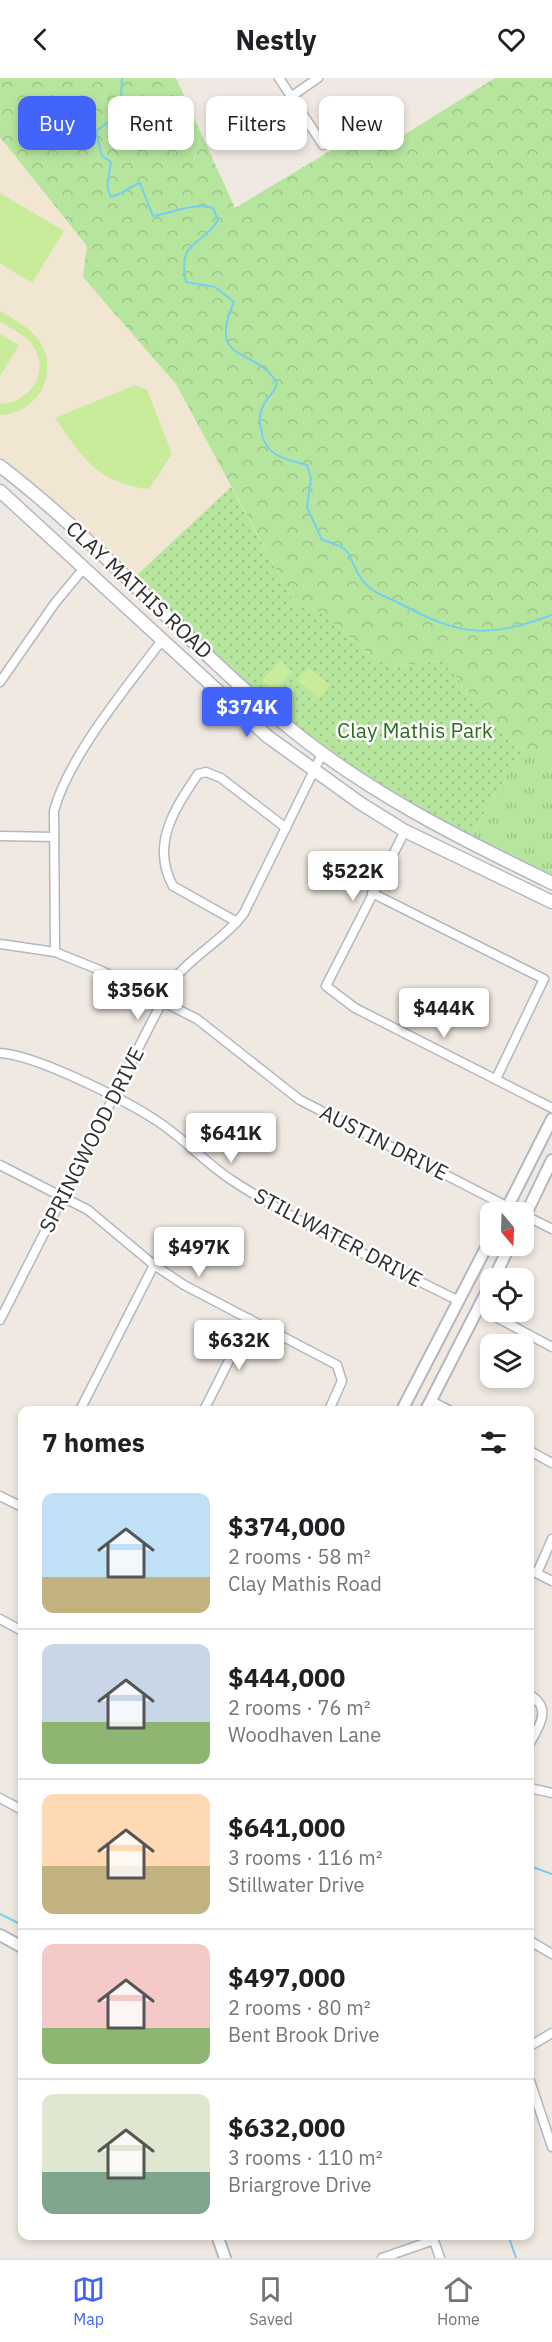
<!DOCTYPE html>
<meta charset="utf-8">
<style>
body{margin:0;font-family:"IBM Plex Sans",sans-serif;background:#f2f2f2;color:#202124;height:100vh;display:flex;flex-direction:column;font-size:22px;white-space:nowrap}
*{box-sizing:border-box;margin:0}
p{font-size:20px;color:#757577}
.icon{flex:none;width:33px;height:33px;fill:none;stroke:currentColor;stroke-width:2;stroke-linecap:round;stroke-linejoin:round}
.map{position:relative;flex:1;overflow:hidden}
.drawer{position:absolute;left:18px;top:1328px;width:516px;height:834px;display:flex;flex-direction:column;background:#fff;border-radius:12px;box-shadow:0 3px 9px #0003}
.drawer>*{flex:none}
.banner{position:absolute;left:18px;top:18px;width:516px;height:54px;display:flex;gap:12px}
.needle{width:39px;rotate:161deg}
.fabs{position:absolute;left:480px;top:1124px;display:grid;gap:12px}
.fabs a{display:grid;place-items:center;width:54px;height:54px;border-radius:12px;background:#fff;box-shadow:0 3px 9px #0003;font-size:30px}
.price{position:absolute;translate:-50% -51px;padding:0 14px;border-radius:6px;background:#fff;color:#222;font-size:20px;line-height:39px;filter:drop-shadow(0 2px 3px #0008)}
.price::after{content:'';position:absolute;left:50%;top:36px;width:18px;height:14px;margin-left:-9px;background:inherit;clip-path:polygon(0 0,100% 0,50% 100%)}
.price.selected{background:#4264fb;color:#fff}
ul{padding:0;list-style:none}
li{display:flex;align-items:center;gap:18px;height:150px;padding:0 24px}
li+li{border-top:2px solid #e0e0e0}
li span{display:grid;place-items:center;flex:none;width:168px;height:120px;border-radius:12px;color:#555}
li>.icon{margin-inline-start:auto}
span .icon{width:72px;height:72px;fill:#fffc;stroke-width:1}
li b{font-size:26px}
h2{display:flex;justify-content:space-between;align-items:center;height:72px;padding:0 24px;font-size:26px}
.pill{padding:0 21px;border-radius:12px;background:#fff;box-shadow:0 3px 9px #0003;font-size:21px;line-height:54px}
.pill.selected{background:#4264fb;color:#fff}
header{display:flex;justify-content:space-between;align-items:center;height:78px;padding:0 24px;background:#fff;font-size:27px;font-weight:800}
.tab-bar{display:flex;justify-content:space-around;align-items:center;height:84px;border-top:2px solid #e0e0e0;background:#fff;font-size:16px;color:#757577}
.tab-bar a{display:grid;justify-items:center;gap:3px}
.tab-bar .selected{color:#4264fb}
.map>svg:first-child{display:block}
.education{fill:#f0e6d1}
.grass{fill:url(#grass-tufts)}
.forest{fill:url(#forest-crowns)}
.park{fill:url(#park-dots)}
.pitch{fill:#c9ec9a}
.lines{fill:none;stroke-linecap:round;stroke-linejoin:round}
.stream{stroke:#75cff0;stroke-width:2}
.minor-casing{stroke:#b4b7c1;stroke-width:11}
.tertiary-casing{stroke:#b4b7c1;stroke-width:14}
.secondary-casing{stroke:#b4b7c1;stroke-width:15}
.minor{stroke:#fff;stroke-width:8}
.tertiary{stroke:#fff;stroke-width:10}
.secondary{stroke:#fff;stroke-width:12}
.labels{text-anchor:middle;stroke-width:5;stroke-linejoin:round;paint-order:stroke}
.street-label{font-size:21px;fill:#2e2e2e;stroke:#fff}
.park-label{font-size:21px;fill:#2c6e1b;stroke:#fff}
</style>
<header><svg class="icon" aria-label="back" viewBox="0 0 24 24"><path d="M15 5l-7 7 7 7"/></svg>Nestly<svg class="icon" aria-label="heart" viewBox="0 0 24 24"><path d="M12 20l-8-8c-3-5 5-10 8-4 3-6 11-1 8 4z"/></svg></header>
<div class="map">
<svg width="552" height="2180" viewBox="0 0 552 2180">
<defs>
<pattern id="grass-tufts" width="24" height="20" patternUnits="userSpaceOnUse" patternTransform="scale(1.5)"><rect width="24" height="20" fill="#b6e59e"/><path d="M3 7l-1-3M5 7V3M7 7l1-3M15 17l-1-3M17 17v-4M19 17l1-3" fill="none" stroke="#9dc588"/></pattern>
<pattern id="forest-crowns" width="20" height="18" patternUnits="userSpaceOnUse" patternTransform="scale(1.5)"><rect width="20" height="18" fill="#b6e59e"/><path d="M2 6a3 3 0 1 1 6 0M12 15a3 3 0 1 1 6 0" fill="none" stroke="#9dc588"/></pattern>
<pattern id="park-dots" width="8" height="8" patternUnits="userSpaceOnUse" patternTransform="scale(1.5)"><rect width="8" height="8" fill="#b6e59e"/><path d="M2 2h.1M6 6h.1" fill="none" stroke="#9dc588" stroke-width="1.8" stroke-linecap="round"/></pattern>
</defs>
<rect width="100%" height="100%" fill="#efe9e1"/>
<polygon class="education" points="0,59 87,168 84,199 176,306 231,409 135,499 31,406 0,382"/>
<polygon class="grass" points="523,671 552,678 552,800 470,759"/>
<polygon class="forest" points="0,0 176,0 235,130 392,36 404,57 495,0 552,0 552,678 514,669 443,583 392,588 377,583 322,535 296,528 176,306 83,199 87,168 0,59"/>
<polygon class="park" points="231,409 296,528 322,535 377,583 392,588 443,583 514,669 523,671 470,759 329,677 263,623 135,499"/>
<g class="pitch">
<polygon points="0,115 64,153 32,205 0,185"/>
<path d="M0 233C14 242 32 250 40 264 60 296 37 336 0 337V326C29 325 50 296 34 269 26 257 12 251 0 244Z"/>
<polygon points="0,256 19,267 0,298"/>
<path d="M135 307 147 312 172 376 149 411C97 405 82 379 55 340Z"/>
<polygon points="281,582 292,594 274,613 262,602"/>
<polygon points="308,589 330,607 319,620 297,602"/>
</g>
<g class="lines">
<g class="stream">
<path d="M122 0 120 36 96 53 102 78 111 84C110 97 104 106 111 119 123 116 129 109 140 105L153 138C173 135 193 124 213 130L218 142C202 169 177 161 186 204L215 209 234 224C206 287 256 268 277 305 275 315 267 319 263 328 259 336 259 342 261 351 264 378 284 381 307 387L311 400 307 429 322 462C360 472 344 480 364 504 371 514 389 520 399 525 460 558 487 561 552 537"/>
<polyline points="530,1788 552,1796"/>
<polyline points="0,1836 22,1847"/>
<polyline points="508,2157 516,2180"/>
</g>
<defs>
<g id="minor">
<polyline points="279,0 323,67"/>
<polyline points="292,18 318,0"/>
<polyline points="0,604 55,525 84,490"/>
<polyline points="405,753 326,908 355,930 552,1030"/>
<polyline points="0,758 54,759"/>
<polyline points="372,815 544,901 496,1001"/>
<path d="M237 844 173 808C150 767 175 730 198 696L206 694 221 700 286 750"/>
<polyline points="0,866 55,874 102,893 197,941 300,1022 518,1134"/>
<path d="M55 874 54 733C68 679 129 606 163 561"/>
<path d="M0 975C36 977 123 1021 154 1041 183 1059 205 1085 233 1103 304 1149 383 1185 459 1223"/>
<polyline points="0,1087 88,1132 154,1187 184,1207 337,1287 342,1303 329,1332"/>
<polyline points="524,1137 552,1151"/>
<polyline points="479,1230 552,1269"/>
<path d="M0 1242 172 904C192 877 224 862 244 835L322 676"/>
<polyline points="431,1323 449,1332"/>
<polyline points="80,1332 154,1187"/>
<polyline points="204,1332 250,1241"/>
<polyline points="530,1373 552,1385"/>
<polyline points="0,1418 22,1429"/>
<polyline points="530,1492 552,1503"/>
<polyline points="537,1495 552,1461"/>
<polyline points="0,1541 22,1553"/>
<path d="M530 1617C552 1630 540 1647 530 1665"/>
<polyline points="530,1710 552,1715"/>
<polyline points="0,1720 22,1732"/>
<polyline points="530,1863 552,1876"/>
<polyline points="530,1968 552,1955"/>
<polyline points="530,2003 552,2069"/>
<polyline points="432,2157 440,2180"/>
<polyline points="382,2180 434,2162"/>
</g>
<g id="tertiary">
<polyline points="505,1134 552,1041"/>
<polyline points="524,1140 552,1082"/>
<polyline points="494,1200 510,1167"/>
<polyline points="402,1332 490,1162"/>
<polyline points="426,1332 490,1207"/>
<polyline points="0,1857 22,1869"/>
<polyline points="217,2157 225,2180"/>
</g>
<g id="secondary">
<path d="M0 388C102 466 187 566 287 648 367 714 459 760 552 805"/>
<polyline points="0,413 267,658 360,725 405,753 552,824"/>
</g>
</defs>
<use href="#minor" class="minor-casing"/>
<use href="#tertiary" class="tertiary-casing"/>
<use href="#secondary" class="secondary-casing"/>
<use href="#minor" class="minor"/>
<use href="#tertiary" class="tertiary"/>
<use href="#secondary" class="secondary"/>
</g>
<g class="labels">
<g class="street-label">
<text transform="translate(139 512) rotate(43)" y="7">CLAY MATHIS ROAD</text>
<text transform="translate(92 1062) rotate(-63)" y="7">SPRINGWOOD DRIVE</text>
<text transform="translate(384 1065) rotate(27)" y="7">AUSTIN DRIVE</text>
<text transform="translate(338 1160) rotate(28)" y="7">STILLWATER DRIVE</text>
</g>
<g class="park-label">
<text x="415" y="660">Clay Mathis Park</text>
</g>
</g>
</svg>
<div class="fabs">
<a><svg class="needle" viewBox="-14 -14 28 28"><path d="M0-13l5 13h-10z" fill="#e53935"/><path d="M0 13l5-13h-10z" fill="#757577"/></svg></a>
<a><svg class="icon" aria-label="locate" viewBox="0 0 24 24"><circle cx="12" cy="12" r="6"/><path d="M12 2v4M12 18v4M2 12h4M18 12h4"/></svg></a>
<a><svg class="icon" aria-label="layers" viewBox="0 0 24 24"><path d="M12 4l9 5-9 5-9-5zM3 14l9 5 9-5"/></svg></a>
</div>
<b class="price selected" style="left:247px;top:660px">$374K</b>
<b class="price" style="left:353px;top:824px">$522K</b>
<b class="price" style="left:138px;top:943px">$356K</b>
<b class="price" style="left:444px;top:961px">$444K</b>
<b class="price" style="left:231px;top:1086px">$641K</b>
<b class="price" style="left:199px;top:1200px">$497K</b>
<b class="price" style="left:239px;top:1293px">$632K</b>
<div class="banner">
<a class="pill selected">Buy</a>
<a class="pill">Rent</a>
<a class="pill">Filters</a>
<a class="pill">New</a>
</div>
<section class="drawer">
<h2>7 homes<svg class="icon" aria-label="filters" viewBox="0 0 24 24"><path d="M4 7h16M4 17h16"/><circle cx="9" cy="7" r="2"/><circle cx="15" cy="17" r="2"/></svg></h2>
<ul>
<li><span style="background:linear-gradient(#bfe0f5 70%,#c2b280 0)"><svg class="icon" aria-label="home" viewBox="0 0 24 24"><path d="M3 11l9-7 9 7M6 9v11h12V9"/></svg></span><div><b>$374,000</b><p>2 rooms · 58 m²</p><p>Clay Mathis Road</p></div></li>
<li><span style="background:linear-gradient(#c9d6e8 65%,#8fb573 0)"><svg class="icon" aria-label="home" viewBox="0 0 24 24"><path d="M3 11l9-7 9 7M6 9v11h12V9"/></svg></span><div><b>$444,000</b><p>2 rooms · 76 m²</p><p>Woodhaven Lane</p></div></li>
<li><span style="background:linear-gradient(#ffd9b3 60%,#c2b280 0)"><svg class="icon" aria-label="home" viewBox="0 0 24 24"><path d="M3 11l9-7 9 7M6 9v11h12V9"/></svg></span><div><b>$641,000</b><p>3 rooms · 116 m²</p><p>Stillwater Drive</p></div></li>
<li><span style="background:linear-gradient(#f6c9c9 70%,#8fb573 0)"><svg class="icon" aria-label="home" viewBox="0 0 24 24"><path d="M3 11l9-7 9 7M6 9v11h12V9"/></svg></span><div><b>$497,000</b><p>2 rooms · 80 m²</p><p>Bent Brook Drive</p></div></li>
<li><span style="background:linear-gradient(#dfe7d0 65%,#7fa58c 0)"><svg class="icon" aria-label="home" viewBox="0 0 24 24"><path d="M3 11l9-7 9 7M6 9v11h12V9"/></svg></span><div><b>$632,000</b><p>3 rooms · 110 m²</p><p>Briargrove Drive</p></div></li>
</ul>
</section>
</div>
<nav class="tab-bar">
<a class="selected"><svg class="icon" aria-label="map" viewBox="0 0 24 24"><path d="M3 6l6-2 6 2 6-2v14l-6 2-6-2-6 2zM9 4v14M15 6v14"/></svg>Map</a>
<a><svg class="icon" aria-label="saved" viewBox="0 0 24 24"><path d="M7 4h10v16l-5-4-5 4z"/></svg>Saved</a>
<a><svg class="icon" aria-label="home" viewBox="0 0 24 24"><path d="M3 11l9-7 9 7M6 9v11h12V9"/></svg>Home</a>
</nav>
